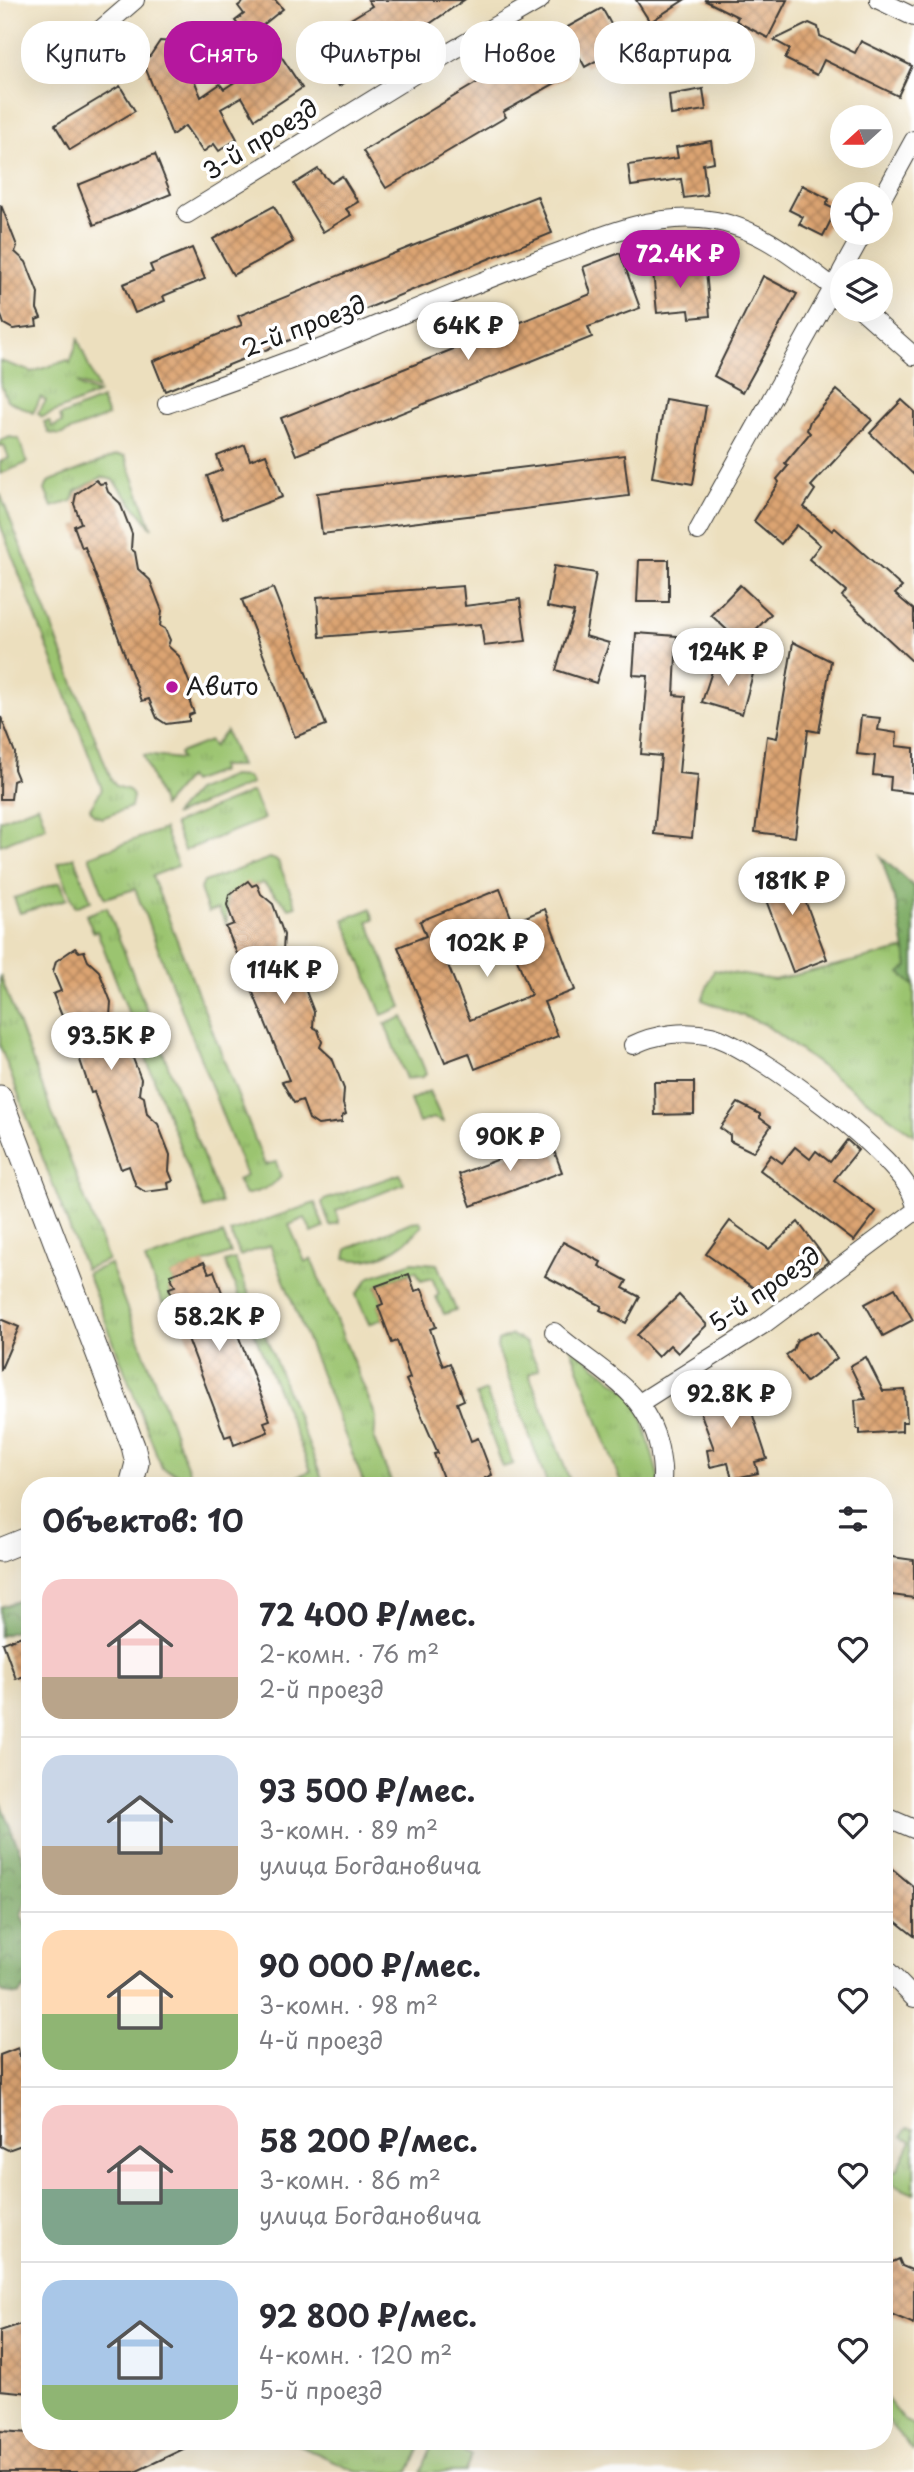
<!DOCTYPE html>
<html lang="ru">
<meta charset="utf-8">
<style>
body{margin:0;font-family:"Playpen Sans",sans-serif;background:#f2f2f3;color:#2b2b33;height:100vh;display:flex;flex-direction:column;font-size:26px;white-space:nowrap}
*{box-sizing:border-box;margin:0}
p{font-size:23px;color:#7c7c81}
.icon{flex:none;width:38px;height:38px;fill:none;stroke:currentColor;stroke-width:2;stroke-linecap:round;stroke-linejoin:round}
.map{position:relative;flex:1;overflow:hidden}
.sheet{position:absolute;left:21px;top:1477px;width:872px;height:973px;display:flex;flex-direction:column;background:#fff;border-radius:28px;box-shadow:0 7px 28px #0002}
.sheet>*{flex:none}
.hud{position:absolute;left:21px;top:21px;width:873px;height:63px;display:flex;gap:14px}
.needle{width:46px;rotate:249deg}
.buttons{position:absolute;left:830px;top:105px;display:grid;gap:14px}
.buttons a{display:grid;place-items:center;width:63px;height:63px;border-radius:50%;background:#fff;box-shadow:0 7px 28px #0002;font-size:35px}
.price{position:absolute;translate:-50% -60px;padding:0 16px;border-radius:24px;background:#fff;color:#222;font-size:23px;line-height:46px;filter:drop-shadow(0 2px 4px #0008)}
.price::after{content:'';position:absolute;left:50%;top:42px;width:21px;height:16px;margin-left:-10px;background:inherit;clip-path:polygon(0 0,100% 0,50% 100%)}
.price.selected{background:#b5179e;color:#fff}
ul{padding:0;list-style:none}
li{display:flex;align-items:center;gap:21px;height:175px;padding:0 21px}
li+li{border-top:2px solid #e1e1e2}
li span{display:grid;place-items:center;flex:none;width:196px;height:140px;border-radius:21px;color:#555}
li>.icon{margin-inline-start:auto}
span .icon{width:84px;height:84px;fill:#fffc;stroke-width:1}
li b{font-size:30px}
h2{display:flex;justify-content:space-between;align-items:center;height:84px;padding:0 21px;font-size:30px}
.chip{padding:0 24px;border-radius:28px;background:#fff;box-shadow:0 7px 28px #0002;font-size:24px;line-height:63px}
.chip.selected{background:#b5179e;color:#fff}
.map>svg:first-child{display:block}
.grass{fill:url(#grass-tufts);stroke:#5c7046;stroke-width:2}
.forest{fill:url(#forest-crowns);stroke:#4c633f;stroke-width:2}
.garden{fill:#9bc470;stroke:#5c7046;stroke-width:2}
.building{fill:url(#building-cross-hatch);fill-rule:evenodd}
.lines{fill:none;stroke-linecap:round;stroke-linejoin:round}
.minor-casing{stroke:#3b3934;stroke-width:20}
.tertiary-casing{stroke:#3b3934;stroke-width:25}
.minor{stroke:#fff;stroke-width:18}
.tertiary{stroke:#fff;stroke-width:23}
.poi-dot{fill:#b5179e;stroke:#fff;stroke-width:2.5}
.labels{text-anchor:middle;stroke-width:7;stroke-linejoin:round;paint-order:stroke}
.street-label{font-size:24px;fill:#1c1c1c;stroke:#fff}
.poi-label{font-size:24px;fill:#1c1c1c;stroke:#fff;text-anchor:start}
</style>
<div class="map">
<svg width="914" height="2472" viewBox="0 0 914 2472">
<defs>
<pattern id="grass-tufts" width="24" height="20" patternUnits="userSpaceOnUse" patternTransform="scale(1.75)"><rect width="24" height="20" fill="#9bc470"/><path d="M3 7l-1-3M5 7V3M7 7l1-3M15 17l-1-3M17 17v-4M19 17l1-3" fill="none" stroke="#85a860"/></pattern>
<pattern id="forest-crowns" width="20" height="18" patternUnits="userSpaceOnUse" patternTransform="scale(1.75)"><rect width="20" height="18" fill="#7caa62"/><path d="M2 6a3 3 0 1 1 6 0M12 15a3 3 0 1 1 6 0" fill="none" stroke="#658a50"/></pattern>
<pattern id="building-cross-hatch" width="8" height="8" patternUnits="userSpaceOnUse" patternTransform="scale(1.75)"><rect width="8" height="8" fill="#dca472"/><path d="M0 0l8 8M0 8l8-8" fill="none" stroke="#b2855d"/></pattern>
</defs>
<rect width="100%" height="100%" fill="#fff"/>
<filter id="ink" filterUnits="userSpaceOnUse"><feTurbulence type="fractalNoise" baseFrequency=".0143" numOctaves="2"/><feDisplacementMap in="SourceGraphic" scale="14" xChannelSelector="R" yChannelSelector="G"/><feConvolveMatrix kernelMatrix="1 2 1 2 8 2 1 2 1" color-interpolation-filters="sRGB"/></filter>
<filter id="wash" filterUnits="userSpaceOnUse"><feTurbulence type="fractalNoise" baseFrequency=".00686" numOctaves="4" result="noise"/><feDisplacementMap in="SourceGraphic" scale="28" xChannelSelector="R" yChannelSelector="G"/><feGaussianBlur stdDeviation="1.57" result="paint"/><feColorMatrix in="noise" values="0 0 0 0 0 0 0 0 0 0 0 0 0 0 0 0 0 1.4 0 .05"/><feComposite in="paint" operator="in"/></filter>
<g filter="url(#wash)">
<rect width="100%" height="100%" fill="#ecdfbe"/>
<g class="grass">
<polygon points="78,339 98,390 78,383 81,387 98,394 42,417 38,413 46,401 41,397 33,413 7,400 0,382 0,361 32,372 68,360 70,363"/>
<polygon points="101,399 108,416 60,435 49,433 44,422 49,421 52,427 62,423 60,416"/>
<polygon points="10,437 19,439 27,463 0,474 0,462 9,458 4,445 0,446 0,441"/>
<polygon points="117,455 125,456 152,528 113,480 102,477 76,491 72,501 52,507 45,490 48,482"/>
<polygon points="0,493 111,779 116,786 129,790 133,796 131,807 102,818 94,815 90,808 102,789 0,524"/>
<polygon points="226,731 240,766 220,766 221,771 191,782 188,777 163,806 143,755 181,759 179,753 210,741 213,747"/>
<polygon points="232,776 247,777 251,784 173,816 195,791"/>
<polygon points="252,792 264,819 184,851 174,824"/>
<polygon points="38,805 46,827 0,845 0,820"/>
<path d="M164 829 178 866 152 876 265 1165 276 1162 281 1177C270 1188 261 1191 245 1195L237 1180 246 1176 135 889 105 898 89 856Z"/>
<polygon points="74,857 91,901 75,907 58,863"/>
<polygon points="270,858 278,861 296,906 289,908 263,883 226,895 227,925 218,909 208,912 200,889 204,882"/>
<polygon points="60,882 67,899 20,913 14,898"/>
<polygon points="107,907 221,1203 204,1209 97,931 93,932 86,915"/>
<polygon points="370,909 374,919 368,921 402,1007 382,1015 344,919"/>
<polygon points="914,947 914,1135 764,1024 702,1000 714,970 774,980"/>
<polygon points="0,975 108,1260 85,1269 0,1046"/>
<polygon points="403,1017 426,1073 423,1077 406,1079 385,1024"/>
<polygon points="429,1091 443,1122 433,1118 419,1123 410,1100"/>
<polygon points="400,1174 404,1184 336,1211 339,1223 330,1226 322,1203 324,1200"/>
<polygon points="315,1203 324,1228 312,1233 305,1218 289,1225 305,1262 311,1259 376,1417 374,1440 393,1486 365,1486 270,1245 240,1256 230,1232"/>
<path d="M420 1221 422 1226C403 1248 375 1266 345 1258L347 1249 411 1222Z"/>
<polygon points="223,1234 231,1253 171,1275 175,1286 169,1288 174,1300 163,1304 145,1260"/>
<polygon points="235,1259 325,1486 302,1486 298,1476 311,1471 225,1262"/>
<polygon points="412,1262 437,1264 456,1310 444,1314 436,1297 439,1294 432,1278 421,1281 416,1271 376,1286 383,1304 378,1306 383,1319 369,1324 356,1295 370,1277"/>
<polygon points="110,1264 189,1471 194,1480 162,1468 87,1273"/>
<polygon points="512,1335 526,1343 539,1369 529,1374 572,1486 548,1486 497,1347 498,1341"/>
<polygon points="570,1346 637,1399 661,1486 622,1486"/>
<polygon points="486,1391 513,1464 503,1467 476,1395"/>
<polygon points="908,2128 914,2129 914,2194 884,2181 890,2170 897,2171 911,2141 902,2136"/>
<polygon points="884,2395 904,2420 914,2425 914,2452 884,2417"/>
<polygon points="290,2441 423,2441 409,2472 358,2472"/>
</g>
<g class="forest">
<polygon points="881,857 914,887 914,986 900,973 908,966 897,907"/>
<polygon points="30,1597 30,1626 0,1636 0,1607"/>
<polygon points="0,1802 30,1876 30,1892 21,1915 30,1934 30,1983 18,1995 4,1993 0,1988"/>
</g>
<polygon class="garden" points="434,2441 472,2455 465,2472 421,2472"/>
<g id="blocks">
<g class="building">
<polygon points="246,0 275,0 283,9 248,37 235,21 244,14 238,6"/>
<polygon points="368,0 464,0 412,36 407,28 378,48 384,59 339,86 313,42 372,6"/>
<polygon points="636,0 684,0 650,22"/>
<polygon points="704,0 787,0 768,38 736,21 738,17"/>
<polygon points="602,8 623,46 585,67 564,29"/>
<polygon points="809,23 818,27 820,36 855,53 861,41 912,66 898,96 824,60 817,75 785,59 790,49 774,40"/>
<polygon points="160,41 172,42 184,47 186,60 201,97 220,84 224,89 279,53 302,88 255,119 242,97 221,109 237,139 219,151 214,144 203,152 185,126 172,135 142,59 150,56"/>
<polygon points="538,46 553,72 570,75 503,112 506,117 386,188 363,151 483,79 485,82 521,62 518,57"/>
<polygon points="120,86 135,111 70,150 55,125"/>
<polygon points="703,89 706,110 671,115 669,95"/>
<polygon points="711,141 714,162 703,164 707,195 684,198 681,179 631,186 628,165 678,158 676,147"/>
<polygon points="155,154 171,194 94,225 78,185"/>
<polygon points="318,169 331,183 342,176 358,202 346,209 351,215 323,232 294,184"/>
<polygon points="802,185 829,199 826,205 836,210 823,236 799,224 803,217 789,210"/>
<polygon points="537,196 552,233 165,391 153,361 242,325 238,316"/>
<polygon points="1,205 17,246 15,252 26,262 38,293 37,309 41,318 36,320 37,326 13,329 4,324 0,313"/>
<polygon points="274,206 293,242 233,275 213,239"/>
<polygon points="192,248 205,279 163,296 165,301 135,313 123,284 153,272 150,265"/>
<polygon points="620,253 640,308 588,327 592,337 296,455 281,418 591,294 583,267"/>
<polygon points="672,259 674,273 706,270 710,316 690,318 689,310 657,313 652,261"/>
<polygon points="763,276 797,294 743,392 714,376"/>
<polygon points="837,390 872,420 811,486 815,490 804,507 832,531 835,528 902,587 895,594 914,610 914,663 842,596 846,591 809,559 820,545 797,525 781,544 754,521 779,482 777,479 788,466 785,463 810,433 807,430 810,421"/>
<polygon points="665,399 706,406 693,484 652,477"/>
<polygon points="902,400 914,411 914,475 870,433"/>
<polygon points="245,445 250,460 266,454 282,497 223,519 207,476 222,470 217,456"/>
<polygon points="624,455 629,496 322,534 317,493"/>
<polygon points="96,480 100,484 105,483 108,492 120,503 132,534 131,549 135,552 138,569 150,580 162,611 160,626 165,629 170,640 168,646 179,656 191,687 190,703 194,713 189,715 189,721 166,724 157,718 149,699 142,701 85,547 82,548 74,526 81,523 74,504 76,494"/>
<polygon points="639,560 669,560 669,602 637,602"/>
<polygon points="554,566 596,573 585,636 609,643 596,683 556,670 574,612 547,607"/>
<polygon points="740,585 771,614 742,644 711,615"/>
<polygon points="463,586 465,606 520,599 526,641 484,646 481,624 320,637 317,597"/>
<polygon points="273,588 326,725 295,737 242,600"/>
<polygon points="636,633 677,636 674,695 686,696 679,773 698,775 692,838 654,834 661,756 641,754 648,676 633,675"/>
<polygon points="793,642 831,661 819,732 808,730 795,837 755,832 767,736 777,738"/>
<polygon points="715,662 753,674 742,714 702,702"/>
<polygon points="861,716 880,718 878,730 897,733 896,746 914,748 914,793 890,790 891,777 873,775 875,756 857,754"/>
<polygon points="1,717 15,753 14,769 18,779 13,781 11,799 0,799"/>
<polygon points="791,863 827,959 793,972 757,876"/>
<polygon points="248,881 252,886 257,884 261,894 273,904 284,935 283,951 288,954 291,971 302,981 314,1012 313,1027 318,1030 322,1042 320,1047 332,1058 344,1089 343,1104 346,1114 342,1116 342,1122 318,1125 309,1119 302,1100 294,1103 282,1082 289,1080 226,927 234,924 227,905 229,895"/>
<path d="M500 889 513 922 545 909 575 990 544 1002 558 1036 475 1069 469 1053 445 1062 398 947 426 936 420 921ZM508 936 531 995 470 1020 446 960Z"/>
<polygon points="75,948 79,952 84,951 88,961 99,971 111,1002 110,1017 115,1020 119,1032 117,1038 129,1048 141,1079 139,1094 144,1097 147,1114 158,1124 170,1155 169,1171 173,1181 168,1183 169,1189 145,1192 136,1186 129,1166 121,1169 94,1092 91,1093 65,1015 62,1016 53,994 61,991 53,972 56,961"/>
<polygon points="654,1082 694,1082 694,1114 655,1115"/>
<polygon points="738,1103 760,1114 760,1118 771,1126 753,1152 730,1141 730,1135 720,1128"/>
<polygon points="550,1140 562,1172 471,1206 459,1174"/>
<polygon points="847,1140 858,1150 834,1180 876,1212 854,1241 760,1170 771,1155 782,1163 795,1147 810,1159 816,1151 830,1162"/>
<polygon points="730,1221 769,1249 798,1222 828,1262 813,1273 799,1256 769,1299 706,1254"/>
<polygon points="563,1242 601,1262 599,1266 627,1281 623,1288 640,1297 626,1323 600,1310 602,1306 545,1276"/>
<polygon points="204,1262 209,1273 214,1271 270,1420 264,1422 268,1432 234,1445 231,1435 225,1437 169,1288 175,1286 170,1275"/>
<polygon points="409,1274 415,1291 422,1289 436,1327 430,1329 443,1366 450,1363 464,1400 457,1403 471,1441 478,1438 492,1475 485,1478 488,1486 446,1486 434,1454 438,1453 406,1380 410,1378 397,1341 392,1343 378,1306 383,1304 376,1286"/>
<polygon points="895,1288 913,1320 883,1336 865,1304"/>
<polygon points="679,1295 707,1325 678,1353 670,1345 658,1357 637,1335"/>
<polygon points="0,1319 19,1327 0,1371"/>
<polygon points="817,1331 837,1358 806,1382 786,1355 793,1350 797,1340"/>
<polygon points="866,1357 883,1391 905,1390 907,1422 902,1422 902,1431 860,1434 860,1429 857,1429 855,1400 866,1399 850,1366"/>
<polygon points="732,1380 739,1397 746,1394 767,1459 755,1462 758,1473 732,1479 728,1463 710,1467 707,1450 714,1449 694,1395"/>
<polygon points="885,1556 914,1560 914,1598 884,1594"/>
<polygon points="30,1633 30,1674 16,1679 3,1643"/>
<polygon points="884,1862 914,1887 914,1936 884,1912"/>
<polygon points="18,2048 30,2101 30,2142 8,2150 0,2146 0,2055"/>
<polygon points="884,2258 893,2262 899,2259 902,2266 914,2271 914,2324 884,2311"/>
<polygon points="30,2321 30,2393 0,2390 0,2331"/>
<polygon points="0,2431 30,2433 30,2441 200,2441 135,2472 0,2472"/>
</g>
</g>
</g>
<g filter="url(#ink)">
<use href="#blocks" fill-opacity="0" stroke="#3b3934" stroke-width="2"/>
<g class="lines">
<defs>
<g id="minor">
<polyline points="879,0 914,17"/>
<polyline points="99,31 135,0"/>
<polyline points="880,202 914,140"/>
<polyline points="187,214 452,51 540,0"/>
<polyline points="842,271 863,233"/>
<polyline points="862,310 914,356"/>
<path d="M167 404C227 383 287 363 346 338 418 308 489 277 562 251 607 234 651 215 700 219 757 223 798 261 842 294"/>
<polyline points="698,531 842,272"/>
<path d="M633 1045C655 1034 686 1030 711 1036 753 1046 907 1161 914 1201"/>
<path d="M554 1332C595 1369 646 1388 659 1448 661 1460 664 1473 661 1486"/>
<polyline points="641,1402 764,1324 914,1212"/>
<polyline points="884,1816 914,1829"/>
<polyline points="884,1967 914,1998"/>
</g>
<g id="tertiary">
<polyline points="0,1097 133,1446 137,1463 131,1486"/>
<polyline points="0,1550 30,1538"/>
</g>
</defs>
<use href="#minor" class="minor-casing"/>
<use href="#tertiary" class="tertiary-casing"/>
<use href="#minor" class="minor"/>
<use href="#tertiary" class="tertiary"/>
</g>
</g>
<circle class="poi-dot" cx="172" cy="687" r="7"/>
<g class="labels">
<g class="street-label">
<text transform="translate(261 140) rotate(-32)" y="8">3-й проезд</text>
<text transform="translate(304 327) rotate(-21)" y="8">2-й проезд</text>
<text transform="translate(765 1290) rotate(-35)" y="8">5-й проезд</text>
</g>
<g class="poi-label">
<text x="186" y="695">Авито</text>
</g>
</g>
</svg>
<div class="buttons">
<a><svg class="needle" viewBox="-14 -14 28 28"><path d="M0-13l5 13h-10z" fill="#e53935"/><path d="M0 13l5-13h-10z" fill="#7c7c81"/></svg></a>
<a><svg class="icon" aria-label="locate" viewBox="0 0 24 24"><circle cx="12" cy="12" r="6"/><path d="M12 2v4M12 18v4M2 12h4M18 12h4"/></svg></a>
<a><svg class="icon" aria-label="layers" viewBox="0 0 24 24"><path d="M12 4l9 5-9 5-9-5zM3 14l9 5 9-5"/></svg></a>
</div>
<b class="price selected" style="left:680px;top:290px">72.4K ₽</b>
<b class="price" style="left:468px;top:362px">64K ₽</b>
<b class="price" style="left:728px;top:688px">124K ₽</b>
<b class="price" style="left:792px;top:917px">181K ₽</b>
<b class="price" style="left:487px;top:979px">102K ₽</b>
<b class="price" style="left:284px;top:1006px">114K ₽</b>
<b class="price" style="left:111px;top:1072px">93.5K ₽</b>
<b class="price" style="left:510px;top:1173px">90K ₽</b>
<b class="price" style="left:219px;top:1353px">58.2K ₽</b>
<b class="price" style="left:731px;top:1430px">92.8K ₽</b>
<div class="hud">
<a class="chip">Купить</a>
<a class="chip selected">Снять</a>
<a class="chip">Фильтры</a>
<a class="chip">Новое</a>
<a class="chip">Квартира</a>
</div>
<section class="sheet">
<h2>Объектов: 10<svg class="icon" aria-label="filters" viewBox="0 0 24 24"><path d="M4 7h16M4 17h16"/><circle cx="9" cy="7" r="2"/><circle cx="15" cy="17" r="2"/></svg></h2>
<ul>
<li><span style="background:linear-gradient(#f6c9c9 70%,#b9a48a 0)"><svg class="icon" aria-label="home" viewBox="0 0 24 24"><path d="M3 11l9-7 9 7M6 9v11h12V9"/></svg></span><div><b>72 400 ₽/мес.</b><p>2-комн. · 76 m²</p><p>2-й проезд</p></div><svg class="icon" aria-label="heart" viewBox="0 0 24 24"><path d="M12 20l-8-8c-3-5 5-10 8-4 3-6 11-1 8 4z"/></svg></li>
<li><span style="background:linear-gradient(#c9d6e8 65%,#b9a48a 0)"><svg class="icon" aria-label="home" viewBox="0 0 24 24"><path d="M3 11l9-7 9 7M6 9v11h12V9"/></svg></span><div><b>93 500 ₽/мес.</b><p>3-комн. · 89 m²</p><p>улица Богдановича</p></div><svg class="icon" aria-label="heart" viewBox="0 0 24 24"><path d="M12 20l-8-8c-3-5 5-10 8-4 3-6 11-1 8 4z"/></svg></li>
<li><span style="background:linear-gradient(#ffd9b3 60%,#8fb573 0)"><svg class="icon" aria-label="home" viewBox="0 0 24 24"><path d="M3 11l9-7 9 7M6 9v11h12V9"/></svg></span><div><b>90 000 ₽/мес.</b><p>3-комн. · 98 m²</p><p>4-й проезд</p></div><svg class="icon" aria-label="heart" viewBox="0 0 24 24"><path d="M12 20l-8-8c-3-5 5-10 8-4 3-6 11-1 8 4z"/></svg></li>
<li><span style="background:linear-gradient(#f6c9c9 60%,#7fa58c 0)"><svg class="icon" aria-label="home" viewBox="0 0 24 24"><path d="M3 11l9-7 9 7M6 9v11h12V9"/></svg></span><div><b>58 200 ₽/мес.</b><p>3-комн. · 86 m²</p><p>улица Богдановича</p></div><svg class="icon" aria-label="heart" viewBox="0 0 24 24"><path d="M12 20l-8-8c-3-5 5-10 8-4 3-6 11-1 8 4z"/></svg></li>
<li><span style="background:linear-gradient(#a9c7e8 75%,#8fb573 0)"><svg class="icon" aria-label="home" viewBox="0 0 24 24"><path d="M3 11l9-7 9 7M6 9v11h12V9"/></svg></span><div><b>92 800 ₽/мес.</b><p>4-комн. · 120 m²</p><p>5-й проезд</p></div><svg class="icon" aria-label="heart" viewBox="0 0 24 24"><path d="M12 20l-8-8c-3-5 5-10 8-4 3-6 11-1 8 4z"/></svg></li>
</ul>
</section>
</div>
